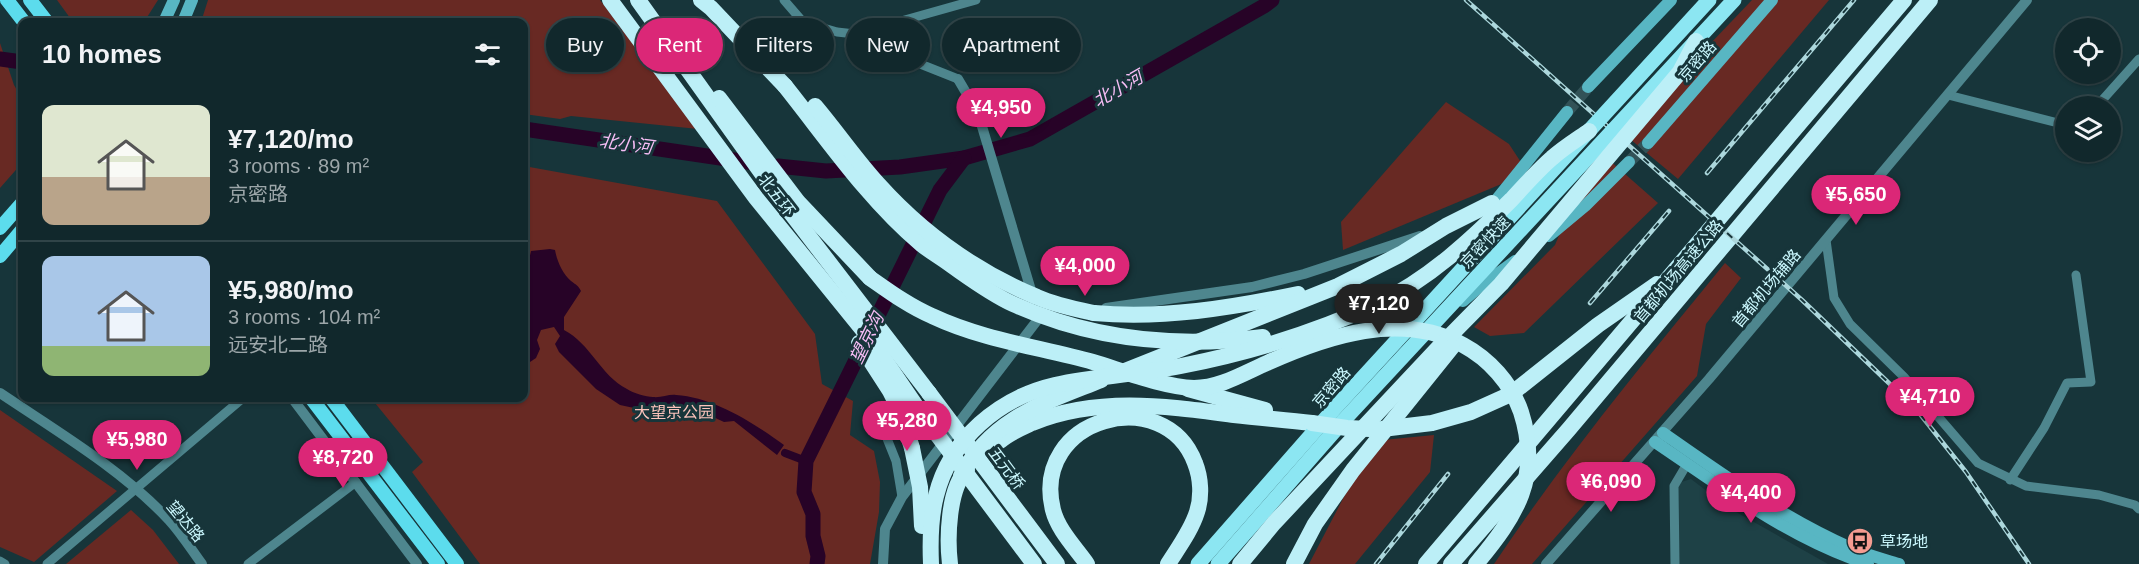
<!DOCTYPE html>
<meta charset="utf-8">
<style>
body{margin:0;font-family:Helvetica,"Noto Sans SC",sans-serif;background:#1e3438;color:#f1f3f6;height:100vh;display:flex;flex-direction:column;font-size:22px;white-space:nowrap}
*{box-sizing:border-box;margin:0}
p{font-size:20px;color:#9ca6a9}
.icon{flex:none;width:33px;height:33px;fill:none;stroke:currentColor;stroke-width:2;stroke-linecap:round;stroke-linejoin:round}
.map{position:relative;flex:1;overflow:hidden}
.panel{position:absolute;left:18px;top:18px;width:510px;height:384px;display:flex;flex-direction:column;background:#11282c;border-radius:12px;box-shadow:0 2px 4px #0004,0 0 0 2px #304448}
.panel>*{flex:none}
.banner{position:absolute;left:546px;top:18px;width:570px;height:54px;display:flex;gap:12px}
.buttons{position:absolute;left:2055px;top:18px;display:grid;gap:12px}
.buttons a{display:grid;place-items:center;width:66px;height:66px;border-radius:50%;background:#11282c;box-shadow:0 2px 4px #0004,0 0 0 2px #304448;font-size:30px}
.price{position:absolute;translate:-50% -51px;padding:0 14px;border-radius:21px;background:#db2777;color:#fff;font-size:20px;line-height:39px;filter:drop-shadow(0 2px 3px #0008)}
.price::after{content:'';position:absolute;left:50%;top:36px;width:18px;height:14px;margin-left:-9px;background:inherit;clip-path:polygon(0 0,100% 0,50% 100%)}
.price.on{background:#222;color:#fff}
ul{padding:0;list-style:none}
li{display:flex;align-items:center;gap:18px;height:150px;padding:0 24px}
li+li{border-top:2px solid #304448}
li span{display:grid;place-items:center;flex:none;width:168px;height:120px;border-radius:12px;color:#555}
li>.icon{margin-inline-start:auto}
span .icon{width:72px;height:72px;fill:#fffc;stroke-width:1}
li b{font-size:26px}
h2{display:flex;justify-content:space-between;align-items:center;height:72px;padding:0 24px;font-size:26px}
.pill{padding:0 21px;border-radius:27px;background:#11282c;box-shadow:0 2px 4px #0004,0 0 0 2px #304448;font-size:21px;line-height:54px}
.pill.on{background:#db2777;color:#fff}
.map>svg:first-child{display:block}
.built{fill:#1e4146}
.green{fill:#682923}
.water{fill:#270327}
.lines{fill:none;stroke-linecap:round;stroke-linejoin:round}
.canal{stroke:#270327;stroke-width:8}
.river{stroke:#270327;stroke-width:15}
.secondary-tunnel{stroke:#325257;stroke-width:12;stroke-dasharray:12 6;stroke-linecap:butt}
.minor{stroke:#4e868e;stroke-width:9}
.tertiary{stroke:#4e868e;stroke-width:10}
.secondary{stroke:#58b6c3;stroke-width:12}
.primary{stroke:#5cdced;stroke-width:14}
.motorway{stroke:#bceff7;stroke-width:16}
.rail-casing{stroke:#acd7dc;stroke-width:4.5}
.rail{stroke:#17353a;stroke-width:2;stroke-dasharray:7;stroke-linecap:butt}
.trunk-bridge{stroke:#8ce6f2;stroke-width:15}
.motorway-bridge{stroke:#bceff7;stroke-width:16}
.labels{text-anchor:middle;stroke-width:6;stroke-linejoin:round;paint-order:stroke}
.street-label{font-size:16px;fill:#cbf8fe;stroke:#17353a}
.park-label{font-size:16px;fill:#fbc3bb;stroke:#17353a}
.poi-label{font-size:16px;fill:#cbf8fe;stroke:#17353a;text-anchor:start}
.water-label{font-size:18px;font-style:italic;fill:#f6bdf5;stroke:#17353a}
</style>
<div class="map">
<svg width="2139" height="564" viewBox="0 0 2139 564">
<rect width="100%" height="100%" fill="#17353a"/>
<polygon class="built" points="1691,479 1729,508 1828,564 1679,564 1678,483"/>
<g class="green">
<polygon points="57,0 158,0 144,22 73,22"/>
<polygon points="208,0 600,0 698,129 571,116 560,119 524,114 524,22 201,22"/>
<polygon points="1752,0 1829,0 1678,179 1624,134"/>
<polygon points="0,43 14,85 22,99 22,163 0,188"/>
<polygon points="1446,102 1509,144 1528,173 1343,250 1341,222"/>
<polygon points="1608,159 1658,203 1524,333 1490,336 1474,327 1555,245 1574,199"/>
<polygon points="524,166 717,201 815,334 822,384 853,401 850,435 874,451 880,482 879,512 870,564 480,564 412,472 423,462 371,398 524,398"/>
<path d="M1725 263 1741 278 1706 324 1697 376 1532 564H1494C1564 459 1645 361 1725 263Z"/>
<polygon points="0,410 117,491 34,562 0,547"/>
<polygon points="1434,435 1430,472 1355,564 1309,564 1373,441"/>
<polygon points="131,510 153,530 179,564 66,564"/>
</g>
<path class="water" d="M550 249 555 250C557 261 562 273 571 281 576 285 578 285 581 291L564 317V330C590 343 601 376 627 389 633 393 646 397 653 397 661 398 669 394 676 395 713 397 754 423 784 445L777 455 734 421 724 422 711 416 690 420 620 405 596 389 559 352 555 344 560 336 554 327 541 330 537 340 540 349 536 358 524 366V267L529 260 531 251Z"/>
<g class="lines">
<polyline class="canal" points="785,453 806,461"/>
<g class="river">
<polyline points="0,59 22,62"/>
<polyline points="524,129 761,164"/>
<polyline points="778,166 826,171 900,167 964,158 1030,139 1264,6 1272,0"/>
<polyline points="817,564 818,556 813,536 813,514 804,492 806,461 940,190 964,158"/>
</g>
<g class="secondary-tunnel">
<polyline points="1567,112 1588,87"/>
<polyline points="1629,162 1648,143"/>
</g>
<g class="minor">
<polyline points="784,0 803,22 837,32 855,34 976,0"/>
<polyline points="855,34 880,48 958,79"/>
<polyline points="1948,95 2066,125"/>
<polyline points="2097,106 2139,59"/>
<polyline points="1826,240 1834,298 1850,324 1904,377 1978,463 2026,486 2099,495 2135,505 2139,509"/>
<polyline points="878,416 896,461 902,497"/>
<polyline points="2010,480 2044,428 2067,383 2091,382 2076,275"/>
<polyline points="0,561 5,564"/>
<polyline points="47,564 243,398"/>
<polyline points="248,564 356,482"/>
<polyline points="1675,564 1674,486 1687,464"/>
</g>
<g class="tertiary">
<polyline points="958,79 978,113 1033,297"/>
<polyline points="1106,308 1252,287 1304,274 1420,236"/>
<path d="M0 393C58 432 121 469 169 520 181 533 191 549 202 564"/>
<polyline points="292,398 417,564"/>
<polyline points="883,564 885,529 902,497 1039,318 1046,317"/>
<polyline points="1546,564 1709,379 2027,0"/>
</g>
<g class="secondary">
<polyline points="164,22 174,0"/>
<polyline points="183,22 192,0"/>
<polyline points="1588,87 1671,0"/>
<polyline points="1648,143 1772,0"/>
<polyline points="1489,209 1567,112"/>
<polyline points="1549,236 1585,206 1629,162"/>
<polyline points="1463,301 1478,288 1515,261"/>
<path d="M1663 433C1723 475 1783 518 1851 548 1866 555 1883 559 1899 564"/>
<path d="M1655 442C1722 487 1790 539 1868 564"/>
</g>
<g class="primary">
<polyline points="7,0 24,22"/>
<polyline points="30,0 47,22"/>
<polyline points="0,228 22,203"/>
<polyline points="0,256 22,230"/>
<polyline points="311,398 438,564"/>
<polyline points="331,398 457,564"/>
</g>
<g class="motorway">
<polyline points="610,0 756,198 871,340 918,409"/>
<polyline points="638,0 781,200 929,393"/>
<polyline points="701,0 711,8 785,86"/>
<polyline points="719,98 798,202 870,278"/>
<path d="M1094 313C1164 319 1230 308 1298 294"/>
<polyline points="859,343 890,391 901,413 912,448"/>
<polyline points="1125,371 1338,286 1401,254 1446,226 1492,203"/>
<polyline points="1188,389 1265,410"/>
<polyline points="1382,429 1432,423 1471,412 1511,394 1598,325 1657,284"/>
<path d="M1000 441C1009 433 1021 428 1032 423 1098 396 1166 406 1234 415 1260 418 1286 420 1312 423"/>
<path d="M961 476C992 418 1044 403 1101 380"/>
<path d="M950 564C947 539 948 488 967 470"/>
<path d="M1087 564C1075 547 1058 530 1053 510 1030 417 1165 382 1195 463 1201 478 1202 497 1197 512 1191 531 1178 548 1168 564"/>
<polyline points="1426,564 1904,0"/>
<polyline points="1451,564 1569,429 1930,0"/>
</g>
<defs>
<g id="rail">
<polyline points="1466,0 1802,300 1916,409 1966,472 2029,564"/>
<polyline points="1707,173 1854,0"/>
<polyline points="1590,303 1669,211"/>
<polyline points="1376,564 1448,474"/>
</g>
</defs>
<use href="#rail" class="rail-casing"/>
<use href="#rail" class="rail"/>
<g class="trunk-bridge">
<polyline points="1198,564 1334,409 1709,0"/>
<polyline points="1218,564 1344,420 1734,0"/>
</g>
<g class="motorway-bridge">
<path d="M785 86C828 140 868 199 921 244 931 252 942 258 951 265 971 279 991 294 1013 304 1092 340 1178 348 1263 337"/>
<path d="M815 106C837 132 856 160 878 184 922 233 977 272 1037 297 1055 305 1075 309 1094 313"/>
<path d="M870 278C890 292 909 306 932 316 983 340 1039 347 1093 362 1123 371 1164 387 1194 388 1220 388 1244 373 1267 363 1327 336 1401 311 1463 345 1489 359 1511 383 1521 412 1542 477 1516 516 1476 564"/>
<polyline points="929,393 1057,564"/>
<polyline points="918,409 1034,564"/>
<polyline points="1312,423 1347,428 1370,429"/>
<polyline points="912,448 920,487 922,526"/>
<path d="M931 564C930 541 930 519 936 496 950 439 999 398 1055 385 1097 376 1139 374 1181 366 1248 353 1317 332 1379 303 1429 279 1472 239 1511 200 1524 186 1537 171 1552 158 1563 148 1576 140 1589 131"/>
<polyline points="1240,564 1274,523 1440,346 1501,284 1680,72 1696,41"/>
<polyline points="1294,564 1315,524 1353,470 1452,347"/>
</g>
</g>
<defs>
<symbol id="bus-disc" viewBox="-11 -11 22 22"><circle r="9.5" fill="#f59c91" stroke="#17353a"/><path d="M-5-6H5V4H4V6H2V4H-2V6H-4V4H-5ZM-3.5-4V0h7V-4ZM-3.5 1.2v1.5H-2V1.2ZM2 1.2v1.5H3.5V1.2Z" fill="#111"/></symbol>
</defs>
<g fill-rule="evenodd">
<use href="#bus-disc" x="1845" y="526" width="30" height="30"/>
</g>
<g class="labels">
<g class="street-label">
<text transform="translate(1697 61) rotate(-49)" y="6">京密路</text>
<text transform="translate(777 195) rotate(52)" y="6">北五环</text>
<text transform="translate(1485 242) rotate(-47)" y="6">京密快速</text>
<text transform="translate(1678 271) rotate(-50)" y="6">首都机场高速公路</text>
<text transform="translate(1766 288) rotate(-50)" y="6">首都机场辅路</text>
<text transform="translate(1331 387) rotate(-49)" y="6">京密路</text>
<text transform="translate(1007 468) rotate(53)" y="6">五元桥</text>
<text transform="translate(186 521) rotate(50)" y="6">望达路</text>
</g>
<g class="park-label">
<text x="674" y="418">大望京公园</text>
</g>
<g class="poi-label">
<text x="1880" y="547">草场地</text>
</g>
<g class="water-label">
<text transform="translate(1118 89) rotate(-30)" y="6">北小河</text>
<text transform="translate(626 144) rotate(8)" y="6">北小河</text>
<text transform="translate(867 338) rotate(-64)" y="6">望京沟</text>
</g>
</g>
</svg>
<div class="buttons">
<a><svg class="icon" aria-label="locate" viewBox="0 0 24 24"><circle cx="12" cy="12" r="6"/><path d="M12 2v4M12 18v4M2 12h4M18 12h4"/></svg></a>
<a><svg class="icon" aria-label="layers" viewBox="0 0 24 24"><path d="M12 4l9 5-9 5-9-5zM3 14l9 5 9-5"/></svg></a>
</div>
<b class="price" style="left:1001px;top:139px">¥4,950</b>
<b class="price" style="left:1856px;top:226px">¥5,650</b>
<b class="price" style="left:1085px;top:297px">¥4,000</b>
<b class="price on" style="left:1379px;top:335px">¥7,120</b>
<b class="price" style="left:1930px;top:428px">¥4,710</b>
<b class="price" style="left:907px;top:452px">¥5,280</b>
<b class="price" style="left:137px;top:471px">¥5,980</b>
<b class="price" style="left:343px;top:489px">¥8,720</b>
<b class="price" style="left:1611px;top:513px">¥6,090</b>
<b class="price" style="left:1751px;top:524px">¥4,400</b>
<div class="banner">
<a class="pill">Buy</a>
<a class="pill on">Rent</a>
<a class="pill">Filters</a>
<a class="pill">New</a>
<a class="pill">Apartment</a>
</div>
<section class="panel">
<h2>10 homes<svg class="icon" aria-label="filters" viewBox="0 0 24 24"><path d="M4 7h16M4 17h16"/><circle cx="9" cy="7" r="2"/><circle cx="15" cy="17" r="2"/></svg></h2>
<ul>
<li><span style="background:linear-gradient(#dfe7d0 60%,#b9a48a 0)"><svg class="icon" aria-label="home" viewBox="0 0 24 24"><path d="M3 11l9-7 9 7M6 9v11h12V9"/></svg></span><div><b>¥7,120/mo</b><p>3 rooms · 89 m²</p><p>京密路</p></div></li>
<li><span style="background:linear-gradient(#a9c7e8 75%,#8fb573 0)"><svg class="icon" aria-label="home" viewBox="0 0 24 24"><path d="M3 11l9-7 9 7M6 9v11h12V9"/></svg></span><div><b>¥5,980/mo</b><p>3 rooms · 104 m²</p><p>远安北二路</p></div></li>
</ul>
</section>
</div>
